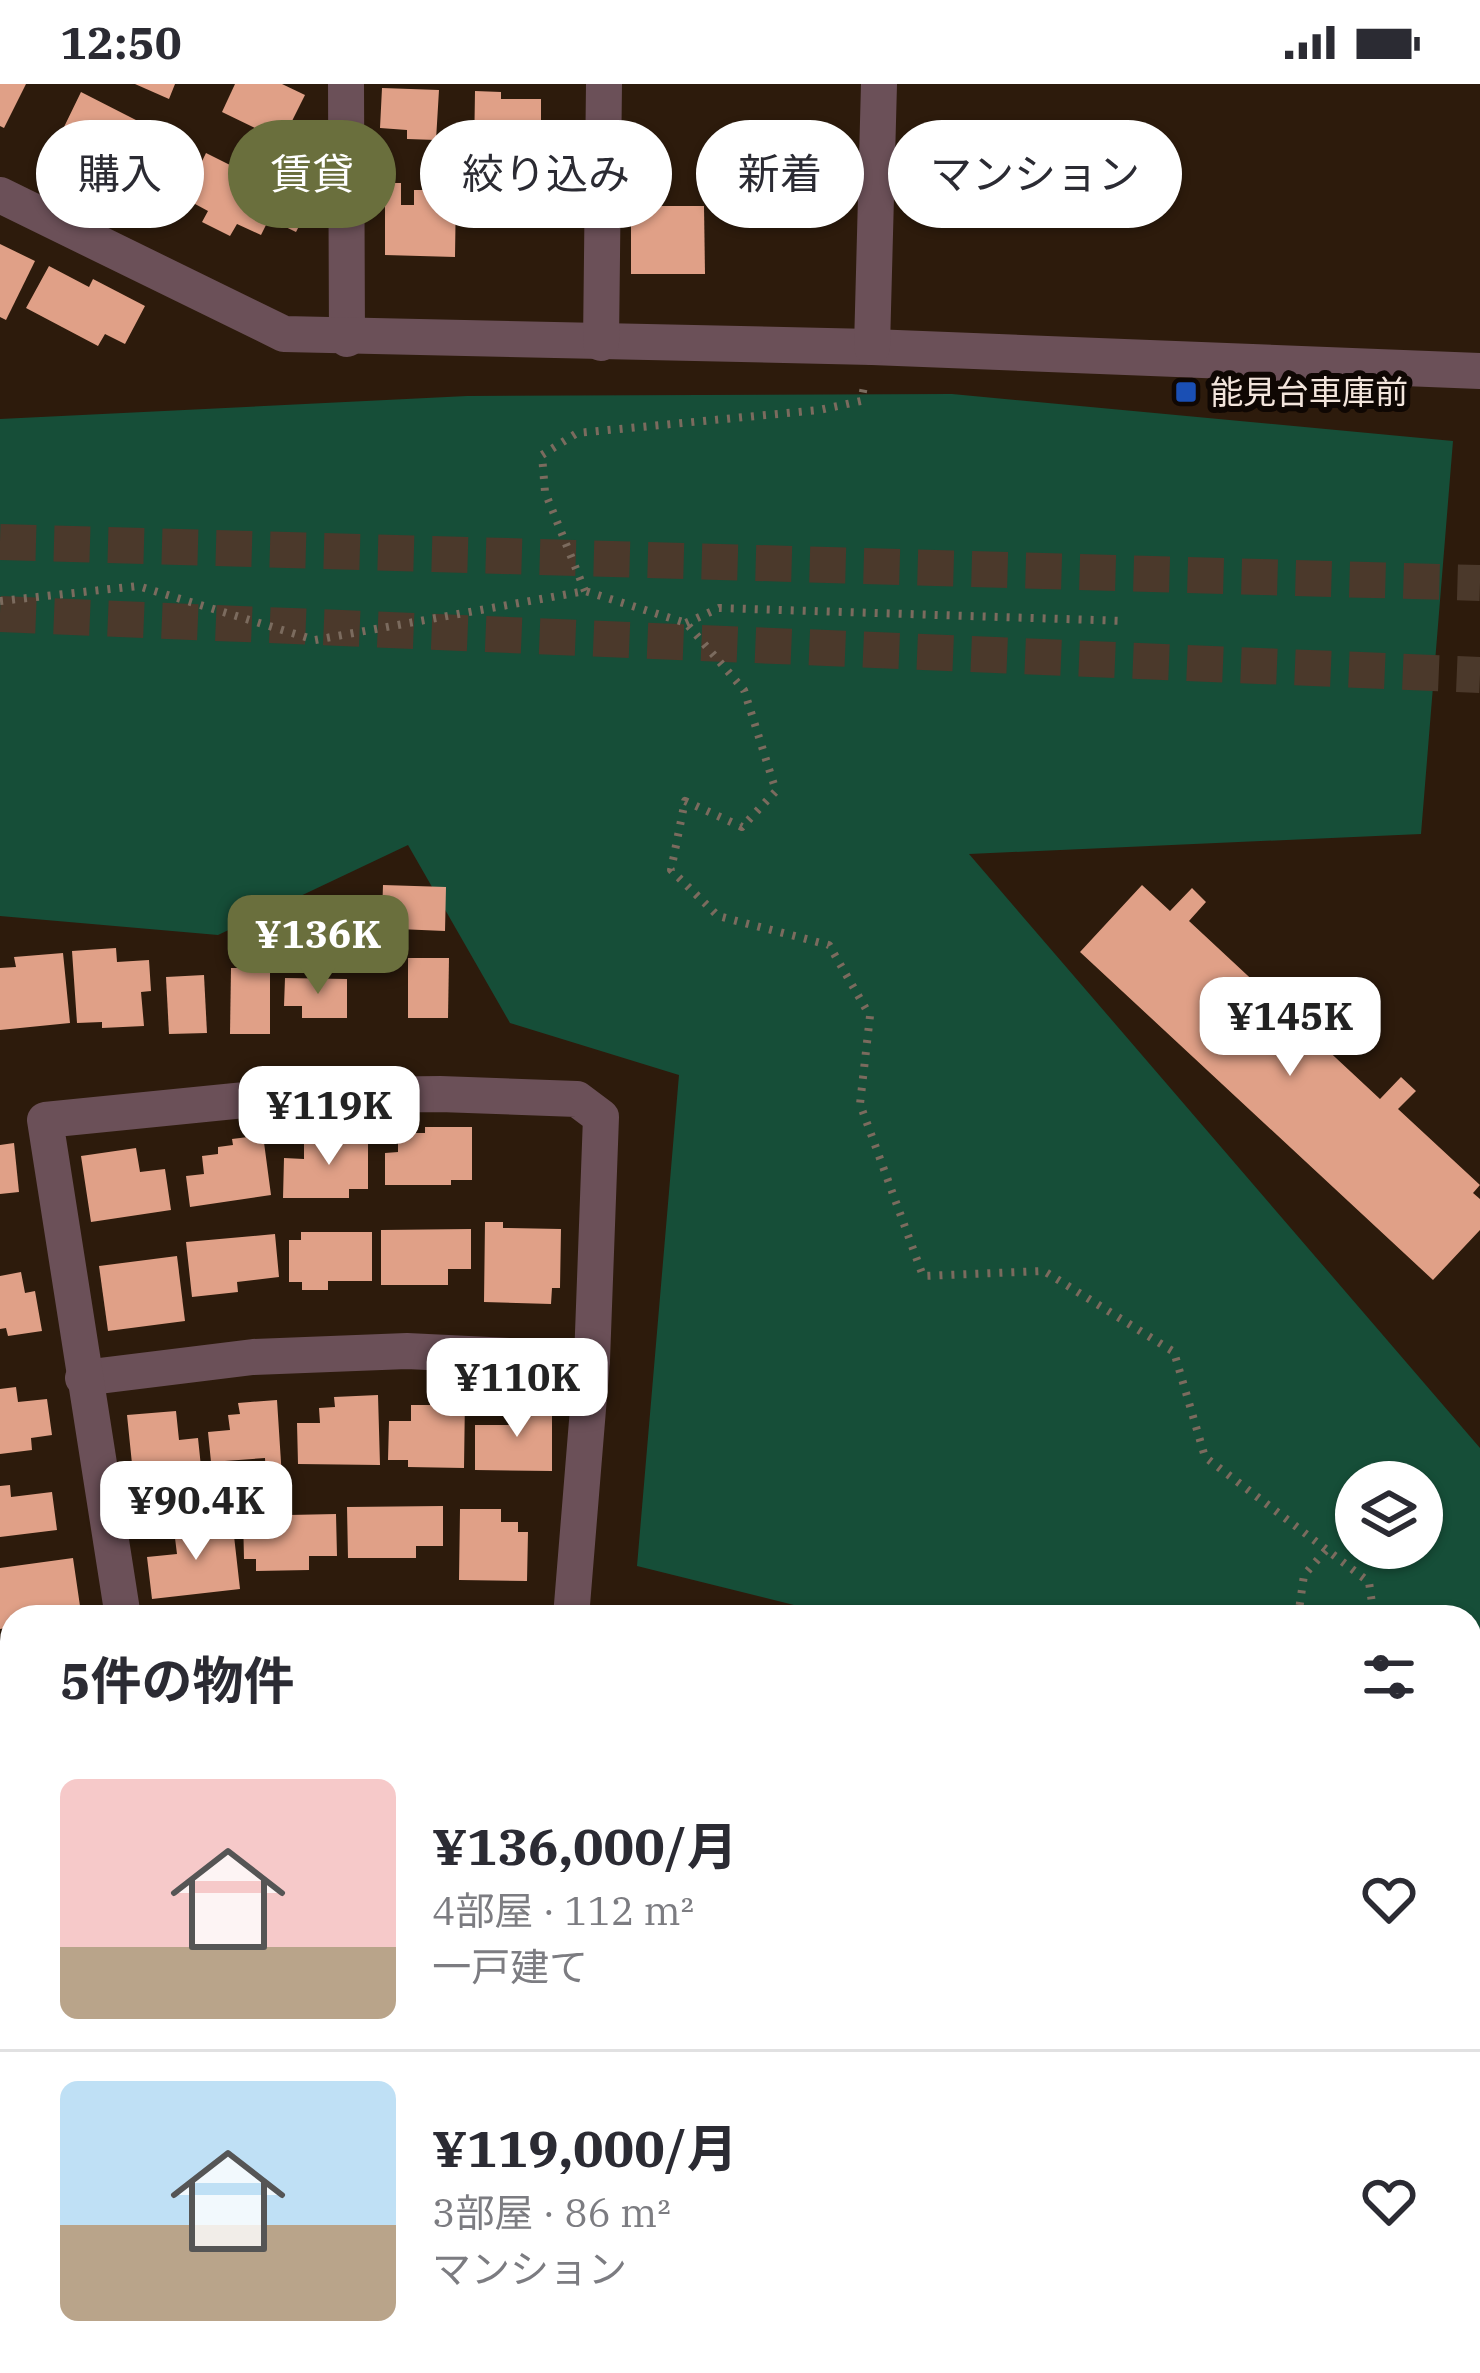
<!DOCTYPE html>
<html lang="ja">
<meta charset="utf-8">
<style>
body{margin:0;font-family:"IBM Plex Serif","Noto Sans JP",serif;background:#f2f2f3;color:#2b2b33;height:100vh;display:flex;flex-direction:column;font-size:45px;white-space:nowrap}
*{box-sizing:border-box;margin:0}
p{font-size:39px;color:#7c7c81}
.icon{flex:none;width:66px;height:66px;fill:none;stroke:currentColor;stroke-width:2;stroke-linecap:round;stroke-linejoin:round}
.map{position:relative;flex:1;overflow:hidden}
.panel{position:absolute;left:0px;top:1521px;width:1482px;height:768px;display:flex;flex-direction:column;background:#fff;border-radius:36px 36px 0 0;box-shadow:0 3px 9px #0004}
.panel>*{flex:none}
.top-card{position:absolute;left:36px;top:36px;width:1410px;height:108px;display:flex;gap:24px}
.fabs{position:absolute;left:1335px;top:1377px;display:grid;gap:24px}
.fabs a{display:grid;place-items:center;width:108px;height:108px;border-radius:50%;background:#fff;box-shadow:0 3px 9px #0004;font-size:60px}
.price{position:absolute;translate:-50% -102px;padding:0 27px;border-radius:24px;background:#fff;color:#222;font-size:39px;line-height:78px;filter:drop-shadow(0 3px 6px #0008)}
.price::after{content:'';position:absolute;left:50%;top:72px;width:36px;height:27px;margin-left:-18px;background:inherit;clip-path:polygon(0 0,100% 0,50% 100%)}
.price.active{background:#6a6f3d;color:#fff}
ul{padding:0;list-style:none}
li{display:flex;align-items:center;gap:36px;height:300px;padding:0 60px}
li+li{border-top:3px solid #e1e1e2}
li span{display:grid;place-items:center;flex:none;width:336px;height:240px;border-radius:18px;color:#555}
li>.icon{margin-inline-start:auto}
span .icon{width:144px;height:144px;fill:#fffc;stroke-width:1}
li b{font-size:51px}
h2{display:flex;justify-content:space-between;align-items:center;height:144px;padding:0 60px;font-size:51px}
.chip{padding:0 42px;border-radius:54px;background:#fff;box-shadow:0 3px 9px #0004;font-size:42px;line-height:108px}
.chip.active{background:#6a6f3d;color:#fff}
.status{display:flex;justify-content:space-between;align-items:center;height:84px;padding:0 60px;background:#fff;direction:ltr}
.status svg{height:33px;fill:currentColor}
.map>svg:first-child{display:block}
.green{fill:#164e38;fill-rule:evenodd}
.building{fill:#e0a087}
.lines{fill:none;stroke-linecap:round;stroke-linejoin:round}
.highway-tunnel{stroke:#4b392b;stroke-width:36;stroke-dasharray:36 18;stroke-linecap:butt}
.path{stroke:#7b6b5e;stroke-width:8;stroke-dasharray:3 9;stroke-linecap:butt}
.street{stroke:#6b5058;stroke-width:36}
.transit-dot{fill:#1a4fb4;stroke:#0f0703;stroke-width:4.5}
.labels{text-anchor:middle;stroke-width:12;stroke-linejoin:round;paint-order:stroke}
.poi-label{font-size:33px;fill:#f3e5dc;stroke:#0f0703;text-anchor:start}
</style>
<div class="status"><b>12:50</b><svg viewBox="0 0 49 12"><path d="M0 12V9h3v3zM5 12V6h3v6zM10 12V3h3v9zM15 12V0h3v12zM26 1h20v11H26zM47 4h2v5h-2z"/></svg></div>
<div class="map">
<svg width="1480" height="2289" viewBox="0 0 1480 2289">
<rect width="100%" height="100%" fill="#2d1b0c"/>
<g class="green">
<path d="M952 310 1453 357 1421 750 969 770 1480 1364V1973L1470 1981V1533H842L637 1482 679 991 510 939 408 761 218 851 0 832V335L467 312ZM1356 1398H1422V1464H1356Z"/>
<polygon points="0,1940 12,1978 12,2138 0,2142"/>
</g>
<g class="building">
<polygon points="0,0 26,0 4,44 0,42"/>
<polygon points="135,0 175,0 169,15"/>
<polygon points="235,0 282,0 305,11 282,57 222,28"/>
<polygon points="382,4 439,6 436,56 407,55 407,46 380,44"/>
<polygon points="475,7 501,8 501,15 541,15 541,71 474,71"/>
<polygon points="81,8 179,58 155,105 96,75 103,62 64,43"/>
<polygon points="206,69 310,121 296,148 269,135 261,151 237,140 230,152 202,138 208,127 184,114"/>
<polygon points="367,99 401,99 401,121 414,121 414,106 456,106 455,173 385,171 385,119 367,119"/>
<polygon points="631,122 704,122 705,190 631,190"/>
<polygon points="0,160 35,177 6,236 0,233"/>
<polygon points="49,182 89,203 93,195 145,222 125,260 105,250 98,262 26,224"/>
<polygon points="383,801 446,803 445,847 398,845 399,833 382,832"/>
<polygon points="1142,801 1170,827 1192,804 1206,818 1189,837 1380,1015 1401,993 1416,1007 1398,1025 1480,1101 1473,1109 1480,1115 1480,1146 1433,1196 1080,868"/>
<polygon points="328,821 366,821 366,861 296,864 296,837 328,834"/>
<polygon points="116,864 117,878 149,876 151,907 141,908 144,942 102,944 102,938 77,939 72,867"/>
<polygon points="63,869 70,939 0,946 0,884 16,883 14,873"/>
<polygon points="408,874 449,874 448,934 408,934"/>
<polygon points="231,884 270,884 270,950 230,950"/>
<polygon points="204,891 207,949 169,950 166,893"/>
<polygon points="285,894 347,895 347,934 302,934 302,922 284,922"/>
<polygon points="425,1043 472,1043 472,1096 451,1096 451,1101 385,1101 385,1069 398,1068 398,1049 425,1049"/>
<polygon points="320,1049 368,1049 368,1105 349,1105 349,1114 283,1114 284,1074 304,1075 304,1059 320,1059"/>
<polygon points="263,1051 271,1111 190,1123 186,1092 204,1090 202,1072 218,1070 218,1063 233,1061 232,1055"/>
<polygon points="14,1059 19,1108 0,1110 0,1061"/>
<polygon points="136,1064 140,1088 165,1085 171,1126 91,1138 81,1072"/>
<polygon points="485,1138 503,1138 503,1144 561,1145 560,1204 552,1204 551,1220 484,1218"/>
<polygon points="471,1145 471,1185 448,1185 448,1201 381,1201 381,1146"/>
<polygon points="301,1148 372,1148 372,1197 328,1197 328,1206 302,1206 302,1198 289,1198 289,1156 301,1156"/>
<polygon points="275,1150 279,1193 237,1198 238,1208 192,1213 186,1158"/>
<polygon points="177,1172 185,1237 108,1247 99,1182"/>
<polygon points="21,1188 25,1209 35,1207 42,1247 8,1252 6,1244 0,1245 0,1192"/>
<polygon points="16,1303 18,1318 47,1315 52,1351 31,1354 32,1366 0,1370 0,1305"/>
<polygon points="378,1311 380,1381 298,1380 297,1339 320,1339 319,1324 335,1323 334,1313"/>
<polygon points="430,1313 465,1313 464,1384 408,1383 408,1376 388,1376 389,1337 411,1337 411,1321 430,1321"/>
<polygon points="277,1316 282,1394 266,1395 265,1374 211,1378 208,1348 230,1346 228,1331 240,1330 238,1319"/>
<polygon points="510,1318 552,1318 552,1387 475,1386 475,1341 510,1341"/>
<polygon points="176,1327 179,1356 198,1354 203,1402 135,1409 127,1331"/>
<polygon points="10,1401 11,1413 52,1408 57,1446 0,1453 0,1402"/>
<polygon points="443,1422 443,1462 416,1462 416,1474 348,1474 347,1423"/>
<polygon points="460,1425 501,1425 501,1438 518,1438 518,1448 528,1448 527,1497 459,1496"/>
<polygon points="336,1430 337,1472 309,1472 309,1486 256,1487 256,1475 244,1475 243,1432"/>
<polygon points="203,1435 205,1446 233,1443 240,1505 152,1515 147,1473 177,1470 173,1438"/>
<polygon points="73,1474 80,1522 49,1527 50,1533 12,1533 12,1543 0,1545 0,1484"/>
<polygon points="12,1624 12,1692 0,1695 0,1626"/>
<polygon points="1,1758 12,1792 12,1815 0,1819"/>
<polygon points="1476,2134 1480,2135 1480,2193 1470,2190 1470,2151"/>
<polygon points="0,2233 4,2244 12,2241 12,2277 28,2278 0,2288"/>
<rect x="373" y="2277" width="77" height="12"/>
<polygon points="588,2277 657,2281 657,2289 587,2289"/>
<polygon points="958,2277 1022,2277 1019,2289 955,2289"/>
<polygon points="1387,2277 1446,2277 1442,2289 1419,2289"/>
<polygon points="485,2279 517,2281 516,2289 485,2289"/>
<polygon points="526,2280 564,2281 563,2289 525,2289"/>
</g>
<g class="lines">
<g class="highway-tunnel">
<polyline points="0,458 1480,499"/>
<polyline points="0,530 1480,591"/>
</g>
<g class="path">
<polyline points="585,507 545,408 542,371 577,349 819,326 861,317 865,298"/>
<polyline points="0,517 138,502 315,556 585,507 686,539 744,606 776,707 742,743 685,717 671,786 718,832 829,861 870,932 860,1020 923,1192 1044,1187 1174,1268 1205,1373 1369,1498 1374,1533"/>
<polyline points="686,539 719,524 1126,537"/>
<polyline points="1298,1533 1304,1491 1328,1464"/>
<polyline points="1470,1641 1480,1631"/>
<polyline points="1054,2289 1058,2277"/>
</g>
<g class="street">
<polyline points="346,0 347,255"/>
<polyline points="0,111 284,250 872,263 1480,287"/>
<polyline points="601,259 604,0"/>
<polyline points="872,263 879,0"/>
<polyline points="83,1294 253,1273 407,1267 592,1276"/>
<polyline points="123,1533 45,1036 285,1012 440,1010 577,1015 601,1033 592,1276 571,1533"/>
<polyline points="0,1592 12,1588"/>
<polyline points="0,1877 12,1874"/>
<polyline points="1470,2057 1480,2060"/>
<polyline points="0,2182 12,2178"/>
<polyline points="243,2277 245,2289"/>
<polyline points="917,2289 921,2277"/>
<polyline points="1202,2289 1212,2283 1230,2289"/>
</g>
</g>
<rect class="transit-dot" x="1174" y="296" width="24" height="24" rx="6"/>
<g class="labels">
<g class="poi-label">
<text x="1210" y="320">能見台車庫前</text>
</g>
</g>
</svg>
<div class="fabs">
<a><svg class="icon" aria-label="layers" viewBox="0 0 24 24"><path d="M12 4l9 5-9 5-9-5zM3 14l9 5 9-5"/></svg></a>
</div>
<b class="price active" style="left:318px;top:913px">¥136K</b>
<b class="price" style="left:1290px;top:995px">¥145K</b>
<b class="price" style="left:329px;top:1084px">¥119K</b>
<b class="price" style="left:517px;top:1356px">¥110K</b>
<b class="price" style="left:196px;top:1479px">¥90.4K</b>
<div class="top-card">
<a class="chip">購入</a>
<a class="chip active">賃貸</a>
<a class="chip">絞り込み</a>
<a class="chip">新着</a>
<a class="chip">マンション</a>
</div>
<section class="panel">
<h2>5件の物件<svg class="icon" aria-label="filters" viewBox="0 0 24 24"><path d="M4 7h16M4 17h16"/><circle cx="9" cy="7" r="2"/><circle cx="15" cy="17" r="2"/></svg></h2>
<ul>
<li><span style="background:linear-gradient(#f6c9c9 70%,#b9a48a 0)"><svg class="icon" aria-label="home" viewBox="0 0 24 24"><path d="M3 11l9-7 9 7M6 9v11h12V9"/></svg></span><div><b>¥136,000/月</b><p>4部屋 · 112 m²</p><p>一戸建て</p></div><svg class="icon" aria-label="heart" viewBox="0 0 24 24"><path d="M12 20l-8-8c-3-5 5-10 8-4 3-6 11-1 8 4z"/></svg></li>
<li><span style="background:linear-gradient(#bfe0f5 60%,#b9a48a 0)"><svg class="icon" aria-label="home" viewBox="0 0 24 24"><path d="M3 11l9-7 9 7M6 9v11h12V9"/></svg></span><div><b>¥119,000/月</b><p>3部屋 · 86 m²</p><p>マンション</p></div><svg class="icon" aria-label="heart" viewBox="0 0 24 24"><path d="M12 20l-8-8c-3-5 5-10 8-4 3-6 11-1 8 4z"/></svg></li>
</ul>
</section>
</div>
